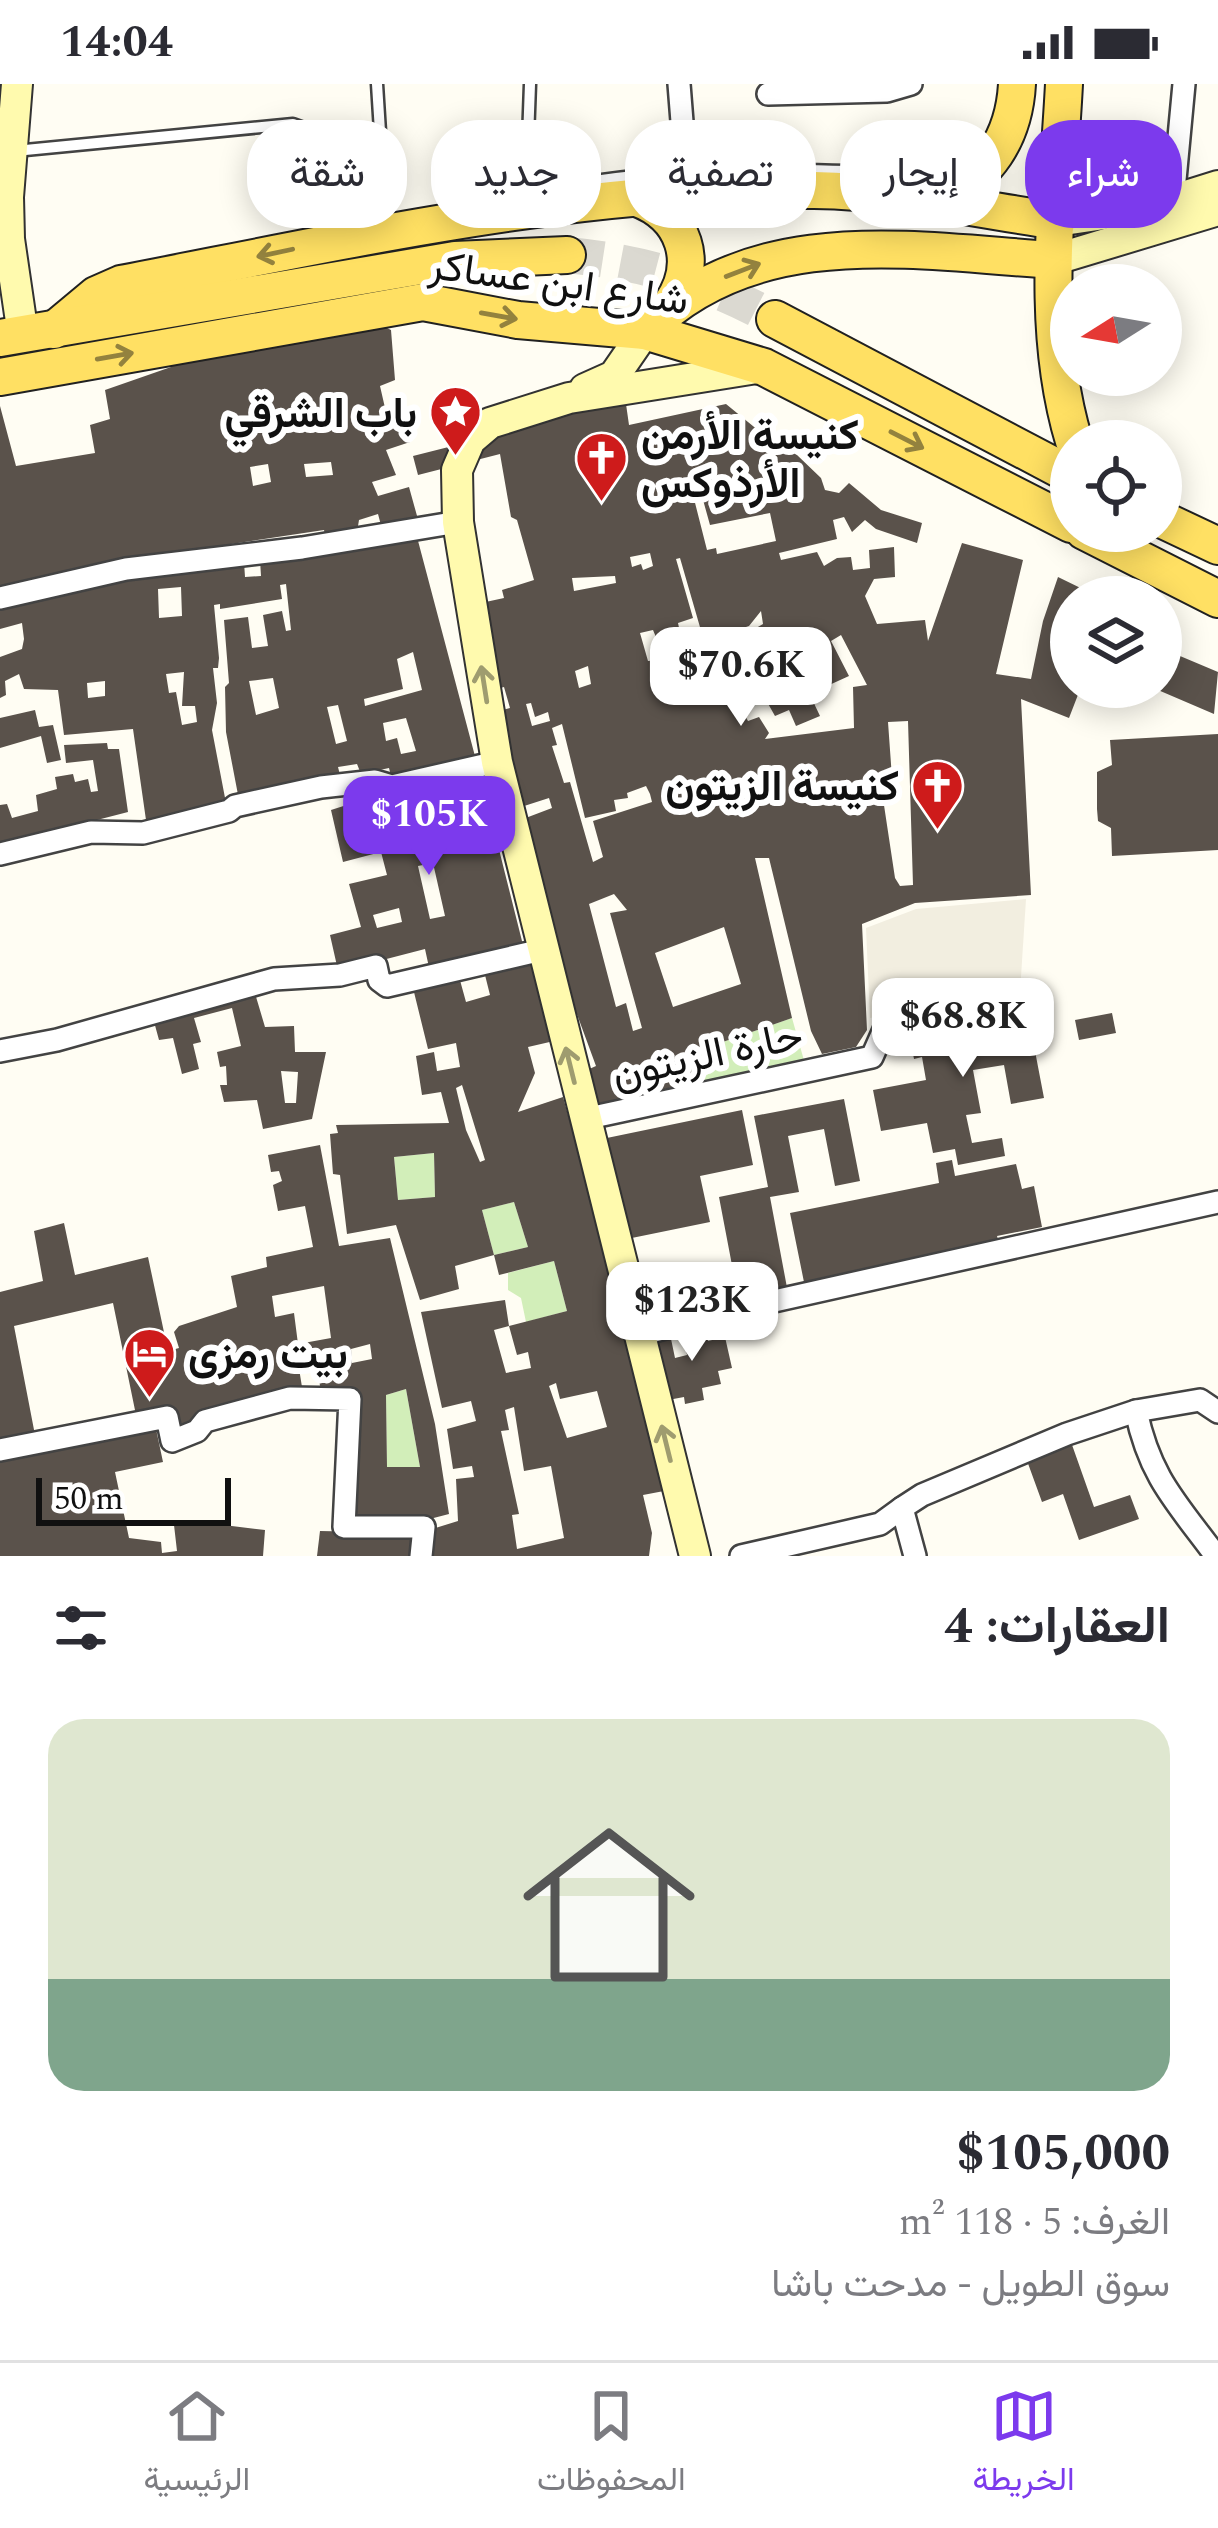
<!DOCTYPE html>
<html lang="ar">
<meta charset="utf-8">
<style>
body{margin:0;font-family:Spectral,Vazirmatn,serif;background:#f2f2f3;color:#2b2b33;direction:rtl;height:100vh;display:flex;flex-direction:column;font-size:45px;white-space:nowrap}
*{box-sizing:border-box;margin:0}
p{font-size:39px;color:#7c7c81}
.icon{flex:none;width:66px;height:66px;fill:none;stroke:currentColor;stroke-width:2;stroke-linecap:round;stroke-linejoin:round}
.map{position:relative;height:1472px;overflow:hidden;direction:ltr}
.panel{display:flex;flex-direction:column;background:#fff;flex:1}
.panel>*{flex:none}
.top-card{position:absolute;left:36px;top:36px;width:1146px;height:108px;direction:rtl;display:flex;gap:24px}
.needle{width:78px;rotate:259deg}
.buttons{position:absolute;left:1050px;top:180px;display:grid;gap:24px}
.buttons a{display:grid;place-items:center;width:132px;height:132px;border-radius:50%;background:#fff;box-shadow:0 6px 30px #0003;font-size:60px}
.scale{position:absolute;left:36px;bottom:30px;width:195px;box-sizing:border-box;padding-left:12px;border:6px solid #101010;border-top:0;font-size:33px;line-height:42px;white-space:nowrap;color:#101010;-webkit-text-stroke:9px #fff;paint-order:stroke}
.price{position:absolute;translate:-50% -102px;padding:0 27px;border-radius:24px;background:#fff;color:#222;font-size:39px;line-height:78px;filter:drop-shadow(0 3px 6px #0008)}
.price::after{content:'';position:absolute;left:50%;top:72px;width:36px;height:27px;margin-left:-18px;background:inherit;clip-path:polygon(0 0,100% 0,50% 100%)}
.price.selected{background:#7c3aed;color:#fff}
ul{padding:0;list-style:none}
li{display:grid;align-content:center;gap:24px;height:636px;padding:0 48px}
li+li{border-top:3px solid #e1e1e2}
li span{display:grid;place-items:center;height:372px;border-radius:36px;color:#555}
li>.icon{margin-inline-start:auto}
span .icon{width:216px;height:216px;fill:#fffc;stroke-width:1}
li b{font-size:51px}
h2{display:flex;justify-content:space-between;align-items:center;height:144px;padding:0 48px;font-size:51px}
.tag{padding:0 42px;border-radius:48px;background:#fff;box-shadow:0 6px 30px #0003;font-size:42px;line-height:108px}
.tag.selected{background:#7c3aed;color:#fff}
.status{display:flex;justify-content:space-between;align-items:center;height:84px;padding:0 60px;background:#fff;direction:ltr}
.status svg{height:33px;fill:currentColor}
.tabs{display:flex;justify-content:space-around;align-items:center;height:168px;border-top:3px solid #e1e1e2;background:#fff;font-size:33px;color:#7c7c81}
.tabs a{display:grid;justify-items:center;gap:6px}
.tabs .selected{color:#7c3aed}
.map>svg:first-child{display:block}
.green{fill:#d2eeb9}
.plaza{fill:#f2eee0}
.building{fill:#5a524b;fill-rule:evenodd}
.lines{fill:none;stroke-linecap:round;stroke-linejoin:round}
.primary-tunnel{stroke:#dbd9d1;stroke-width:36;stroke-dasharray:36 18;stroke-linecap:butt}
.lane-casing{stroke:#434343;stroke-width:15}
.street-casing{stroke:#434343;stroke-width:26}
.secondary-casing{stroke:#323232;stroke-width:34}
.primary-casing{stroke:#212121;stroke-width:40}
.lane{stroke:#fff;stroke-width:10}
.street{stroke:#fff;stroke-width:21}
.secondary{stroke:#fffaae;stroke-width:30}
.primary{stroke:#ffe063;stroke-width:36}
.oneway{stroke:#93823e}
.oneway2{stroke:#9f9c6f}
.labels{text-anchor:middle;stroke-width:12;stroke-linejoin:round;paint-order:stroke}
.street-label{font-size:42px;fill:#101010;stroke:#fff}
.poi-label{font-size:42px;font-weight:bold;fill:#101010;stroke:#fff;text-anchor:end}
</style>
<div class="status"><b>14:04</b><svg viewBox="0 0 49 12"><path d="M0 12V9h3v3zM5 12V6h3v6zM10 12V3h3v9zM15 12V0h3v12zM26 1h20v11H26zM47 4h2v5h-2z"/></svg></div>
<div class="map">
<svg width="1218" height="1472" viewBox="0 0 1218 1472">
<rect width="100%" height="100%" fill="#fffdf3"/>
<g class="green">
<polygon points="792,934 807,987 696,1011 688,970"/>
<polygon points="434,1069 435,1113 398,1116 394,1073"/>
<polygon points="514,1118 528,1163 494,1171 482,1126"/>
<polygon points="554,1177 567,1227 526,1238 521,1214 508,1206 508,1189"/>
<polygon points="406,1305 420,1383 387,1383 386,1311"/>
</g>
<polygon class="plaza" points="1026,815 1020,908 870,934 866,844 916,825"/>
<g class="building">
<path d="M365 233 391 246 395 296 380 302 388 337 402 336 410 358 386 366 396 391 372 398 378 412 409 403 419 439 382 445 378 430 359 436 357 448 326 454 324 446 113 478 0 504V322L16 382 95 369 90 341 110 335 105 306 171 283 169 272ZM331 378 333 391 306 393 304 380ZM268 380 271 398 253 402 250 383Z"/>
<path d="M626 320 629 341 726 320 759 347 773 348 821 394 825 406 839 409 849 399 881 426 922 439 917 459 876 445 865 436 852 448 844 433 833 436 837 455 779 469 781 476 817 468 824 482 837 474 851 473 853 486 870 484 869 466 894 463 895 493 874 495 865 512 877 540 925 536 928 557 962 459 1023 476 996 590 1031 595 1043 537 1058 493 1099 513H1071V603H1136L1128 623 1081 603 1069 634 1021 615 1031 811 915 819 862 840 867 946 856 963 822 970 811 947 769 774H755L792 934 688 970 694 998 598 1021 587 986 596 982 571 914 523 735 552 724 549 714 521 723 495 628 510 624 504 603 497 605 481 519 504 514 502 506 534 496 517 436 511 433 500 370 418 391 413 372 496 351 494 343ZM700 405 710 441 770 429 776 457 717 470 716 464 707 466 692 407ZM650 469 653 482 643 486 641 480 632 483 630 473ZM680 474 704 557 749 542 761 527 763 540 665 597 661 576 648 577 640 549 653 546 668 582 703 565 698 552 682 558 678 539 693 534 676 475ZM615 492 616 499 574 507 572 494ZM841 551 867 601 853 603 854 644 765 655 769 649 759 633 748 637 717 581 724 577 732 593 748 584 775 632 789 626 796 642 820 632 810 611 821 606 805 576 811 572 827 602 849 592 831 557ZM588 582 591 600 579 604 575 587ZM531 619 535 633 548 628 550 637 532 642 526 620ZM908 637 913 801 900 802 895 794 882 708H893L888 638ZM562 640 585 734 616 727 614 716 628 714 627 709 646 702 650 710 652 718 593 737 603 773 593 778 570 698 564 699 552 662 557 661 552 644ZM614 810 627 826 610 829 642 944 633 947 626 919 616 923 589 820ZM724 843 741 900 673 923 655 869Z"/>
<path d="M417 453 476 676 392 696 389 684 361 690 357 680 338 683 341 695 239 716 226 648 225 603 229 599 224 536 248 533 252 564 268 562 263 531 282 527 286 547 291 546 286 500 280 501 282 515 220 525V520L214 521 219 574 218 584H213L217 619 212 646 226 719 147 743 133 645 64 651 58 606 24 605 19 590 5 597 6 611 0 614V573L22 565 24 555 22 539 0 545V519L122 492 244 478 245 493 261 492 260 476ZM181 503 182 532 159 534 158 505ZM413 568 422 606 365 622 364 615 403 605 397 575ZM184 588 182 622H195L197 638 182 641 176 608 169 609 166 590ZM273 594 279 624 256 631 249 597ZM105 597V612L88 614 87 599ZM338 621 347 657 336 660 327 623ZM406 634 416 667 401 670 397 654 386 657 383 639Z"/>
<polygon points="1161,564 1218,588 1214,630 1151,603 1161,603"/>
<polygon points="35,626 39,643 53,641 61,676 47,679 41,652 0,664 0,634"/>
<polygon points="1218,650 1218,766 1112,772 1111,744 1098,737 1097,725 1097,688 1112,681 1110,656"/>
<polygon points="107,659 108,665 119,665 128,728 0,761 0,721 7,720 12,734 38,727 36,711 57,705 55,693 73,690 75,698 88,695 91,708 98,707 93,676 66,679 64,661"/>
<path d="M479 686 524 865 430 888 425 865 371 879 337 882 330 851 361 843 349 800 387 791 381 768 343 778 331 726 356 718 366 751 378 748 371 714ZM433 779 445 832 430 835 418 782ZM399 824 402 838 377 844 373 831Z"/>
<path d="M533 876 554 957 528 963 535 989 518 1028 563 1013 600 1144 664 1407 643 1411 652 1449 649 1472H432L429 1446 458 1437 456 1395 474 1393 472 1382 453 1385 447 1345 476 1337 471 1317 442 1324 421 1228 505 1216 509 1242 494 1246 506 1289 531 1284 528 1268 517 1271 509 1242 567 1227 554 1177 499 1191 494 1171 528 1163 514 1118 482 1126 494 1171 455 1182 459 1205 420 1216 396 1141 347 1150 340 1091 333 1090 330 1050 338 1049 336 1041 449 1039 441 1008 422 1011 416 972 434 968 437 987 460 983 456 959 428 965 412 900 458 889 466 918 490 911 484 887ZM462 1001 485 1076 480 1078 466 1046 456 1004ZM434 1069 435 1113 398 1116 394 1073ZM556 1299 560 1315 597 1307 607 1343 567 1354 549 1302ZM514 1323 524 1387 551 1382 564 1454 517 1465 512 1431 519 1430 501 1347 509 1346 505 1326Z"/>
<path d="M254 906 265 943 294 942 295 968H326L312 1035 263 1045 257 1016 224 1018 220 1001H227L226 982 220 983 217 968 241 962 232 924 194 934 201 958 193 960 199 985 182 990 173 954 159 956 153 934ZM281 987 298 988 296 1019H285Z"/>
<polygon points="1026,920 1044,1014 1011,1020 1004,981 973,986 981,1029 966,1031 972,1059 1002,1054 1005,1072 958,1081 955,1065 933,1069 927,1039 881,1047 873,1006 926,996 922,973 914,975 908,944 933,940 934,946 946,944 945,938 973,932 975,940 989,938 987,927"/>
<polygon points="1112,929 1116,949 1079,956 1075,936"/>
<polygon points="844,1015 860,1097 835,1102 824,1045 788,1052 799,1108 770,1113 788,1209 739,1218 719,1113 768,1103 754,1032"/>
<polygon points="742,1026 753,1081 700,1092 710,1138 622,1156 602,1055"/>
<path d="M320 1061 339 1162 390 1154 435 1340 449 1430 422 1437H352L356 1308 321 1309 315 1267 297 1272 302 1303 194 1332 196 1340 175 1347 136 1331 113 1219 14 1242 35 1351 0 1357V1208L43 1197 34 1147 64 1139 75 1191 148 1173 168 1267 179 1264 174 1248 179 1242 237 1223 231 1192 267 1183 266 1173 313 1163 305 1122 278 1127 273 1101 282 1097 279 1087 271 1088 268 1071ZM324 1202 331 1254 298 1260 294 1229 275 1233 272 1212ZM370 1260 372 1275 352 1279 351 1265ZM406 1305 420 1383H387L386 1311Z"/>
<polygon points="952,1076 955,1092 1016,1080 1022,1105 1034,1102 1042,1143 997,1152 999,1159 805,1203 790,1129 939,1099 936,1079"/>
<polygon points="705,1240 708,1257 725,1253 732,1284 718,1287 721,1300 702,1304 704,1316 685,1320 684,1313 668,1316 654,1254 670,1250 675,1274 687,1271 682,1245"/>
<polygon points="156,1345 163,1378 115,1388 129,1454 161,1458 162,1469 177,1467 174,1441 199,1438 265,1446 263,1472 0,1472 0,1378"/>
<polygon points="1071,1358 1094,1423 1130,1411 1139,1435 1079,1456 1063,1410 1042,1418 1026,1374"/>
<polygon points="320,1447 416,1449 414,1472 317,1472"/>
</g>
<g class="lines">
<path class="primary-tunnel" d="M567 171C643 178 709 198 775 235"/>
<defs>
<g id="lane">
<polyline points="377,0 386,143"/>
<polyline points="15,67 293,40 332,54 350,151"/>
<path d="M540 107C651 82 766 84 879 88L894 99"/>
<polyline points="526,111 530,0"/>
</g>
<g id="street">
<polyline points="679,0 686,88"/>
<polyline points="768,10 887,7 911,0"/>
<polyline points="1173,117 1184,0"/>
<polyline points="0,514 126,485 302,464 458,438"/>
<polyline points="0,770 91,748 143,749 229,727 235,722 321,703 375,697 392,702 497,678"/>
<polyline points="0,967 57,956 274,895 340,891 376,882 379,896 387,902 542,866"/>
<polyline points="584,1035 872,973 891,930"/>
<polyline points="639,1251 747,1223 1218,1118"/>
<polyline points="0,1366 167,1333 172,1357 197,1347 205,1337 290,1314 350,1315 344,1443 424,1443 421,1472"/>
<polyline points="741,1472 880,1440 902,1424"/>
<polyline points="915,1472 902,1424 922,1411 1067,1350 1136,1327"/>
<path d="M1216 1472C1177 1419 1150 1394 1136 1327L1200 1316 1218 1328"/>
</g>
<g id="secondary">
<polyline points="17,0 8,113 9,155 23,251"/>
<polyline points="1057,137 1151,123 1218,102"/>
<polyline points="1053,176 1218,126"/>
<polyline points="585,305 614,292 645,247"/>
<polyline points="695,1472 497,678 458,438 457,386 470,356 490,339 569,314 763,283"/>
</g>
<g id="primary">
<path d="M1064 0C1058 118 1039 241 1074 357"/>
<path d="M637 114C685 132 700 179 671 221"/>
<path d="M941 119C987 90 1014 56 1017 0"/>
<polyline points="775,235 1071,391"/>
<path d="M54 246 96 211 121 200C350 156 579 103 814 106 895 107 977 125 1057 137"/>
<path d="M645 247C754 137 914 167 1053 176"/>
<polyline points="0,254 455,176 567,171"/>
<polyline points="0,293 423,218 518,236 645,247 764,283 1071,440"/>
<polyline points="1161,435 1218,462"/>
<polyline points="1084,447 1218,515"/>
</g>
</defs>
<use href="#lane" class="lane-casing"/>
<use href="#street" class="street-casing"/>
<use href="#secondary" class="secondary-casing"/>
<use href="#primary" class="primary-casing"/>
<use href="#lane" class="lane"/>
<use href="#street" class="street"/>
<use href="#secondary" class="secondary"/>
<use href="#primary" class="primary"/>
</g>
<defs><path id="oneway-shaft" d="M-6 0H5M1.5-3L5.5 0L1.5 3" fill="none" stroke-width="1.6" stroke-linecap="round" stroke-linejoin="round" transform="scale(3)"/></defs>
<g class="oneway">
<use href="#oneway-shaft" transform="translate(275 169) rotate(168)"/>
<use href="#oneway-shaft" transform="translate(743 186) rotate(-21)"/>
<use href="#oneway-shaft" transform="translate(499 232) rotate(10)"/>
<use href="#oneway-shaft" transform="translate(115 272) rotate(-10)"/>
<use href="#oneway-shaft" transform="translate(907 356) rotate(27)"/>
</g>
<g class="oneway2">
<use href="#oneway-shaft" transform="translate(484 600) rotate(-99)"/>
<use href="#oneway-shaft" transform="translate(570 981) rotate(-104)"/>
<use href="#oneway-shaft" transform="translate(666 1359) rotate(-104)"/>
</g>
<defs>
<symbol id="sight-pin" viewBox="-11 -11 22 30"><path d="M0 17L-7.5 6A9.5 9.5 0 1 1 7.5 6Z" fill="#ce1b1b" stroke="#fff"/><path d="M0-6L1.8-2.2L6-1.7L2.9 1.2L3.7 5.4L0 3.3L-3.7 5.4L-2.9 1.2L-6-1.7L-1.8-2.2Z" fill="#fff"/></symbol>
<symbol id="church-pin" viewBox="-11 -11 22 30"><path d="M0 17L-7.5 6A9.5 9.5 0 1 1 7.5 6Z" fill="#ce1b1b" stroke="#fff"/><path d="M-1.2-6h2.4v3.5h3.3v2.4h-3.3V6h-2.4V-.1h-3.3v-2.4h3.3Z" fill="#fff"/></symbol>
<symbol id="hotel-pin" viewBox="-11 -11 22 30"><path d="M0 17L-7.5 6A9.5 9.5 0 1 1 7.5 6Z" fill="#ce1b1b" stroke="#fff"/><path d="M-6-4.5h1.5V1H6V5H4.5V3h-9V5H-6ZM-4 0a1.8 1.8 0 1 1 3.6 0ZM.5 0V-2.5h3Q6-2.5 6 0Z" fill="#fff"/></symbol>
</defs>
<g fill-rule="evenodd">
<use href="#sight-pin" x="426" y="298" width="59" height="81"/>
<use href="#church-pin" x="572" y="344" width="59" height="81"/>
<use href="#church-pin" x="908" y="672" width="59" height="81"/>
<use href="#hotel-pin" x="120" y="1240" width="59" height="81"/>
</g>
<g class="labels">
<g class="street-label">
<text transform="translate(559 197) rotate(8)" y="15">شارع ابن عساكر</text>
<text transform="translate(707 969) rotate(-12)" y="15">حارة الزيتون</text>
</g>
<g class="poi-label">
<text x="417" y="343">باب الشرقي</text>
<text x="641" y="365" text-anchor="start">كنيسة الأرمن<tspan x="641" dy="48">الأرذوكس</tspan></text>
<text x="899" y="716">كنيسة الزيتون</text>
<text x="188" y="1284" text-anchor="start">بيت رمزى</text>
</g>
</g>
</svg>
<div class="buttons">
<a><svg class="needle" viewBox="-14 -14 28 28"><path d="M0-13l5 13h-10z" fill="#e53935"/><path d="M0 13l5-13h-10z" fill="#7c7c81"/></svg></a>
<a><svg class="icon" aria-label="locate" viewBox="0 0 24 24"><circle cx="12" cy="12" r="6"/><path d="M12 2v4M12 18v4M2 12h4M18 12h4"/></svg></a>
<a><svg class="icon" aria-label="layers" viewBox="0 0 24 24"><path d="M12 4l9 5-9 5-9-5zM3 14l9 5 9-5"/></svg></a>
</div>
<div class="scale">50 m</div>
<b class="price" style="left:741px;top:645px">$70.6K</b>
<b class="price selected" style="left:429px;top:794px">$105K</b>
<b class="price" style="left:963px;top:996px">$68.8K</b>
<b class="price" style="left:692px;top:1280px">$123K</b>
<div class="top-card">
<a class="tag selected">شراء</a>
<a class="tag">إيجار</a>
<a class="tag">تصفية</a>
<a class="tag">جديد</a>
<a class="tag">شقة</a>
</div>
</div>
<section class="panel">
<h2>العقارات: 4<svg class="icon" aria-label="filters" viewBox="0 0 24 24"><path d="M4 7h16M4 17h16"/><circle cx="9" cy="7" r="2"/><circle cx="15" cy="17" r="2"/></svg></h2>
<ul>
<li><span style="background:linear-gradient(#dfe7d0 70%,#7fa58c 0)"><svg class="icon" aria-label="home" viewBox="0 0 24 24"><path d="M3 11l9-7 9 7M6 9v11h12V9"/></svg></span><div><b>$105,000</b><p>الغرف: 5 · 118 m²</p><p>سوق الطويل - مدحت باشا</p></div></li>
</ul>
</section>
<nav class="tabs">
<a class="selected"><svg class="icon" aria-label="map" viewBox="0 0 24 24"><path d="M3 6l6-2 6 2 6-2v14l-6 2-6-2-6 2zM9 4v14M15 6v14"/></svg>الخريطة</a>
<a><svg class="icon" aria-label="saved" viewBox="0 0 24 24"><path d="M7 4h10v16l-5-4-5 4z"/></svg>المحفوظات</a>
<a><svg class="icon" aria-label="home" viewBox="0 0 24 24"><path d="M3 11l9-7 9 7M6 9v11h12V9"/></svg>الرئيسية</a>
</nav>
